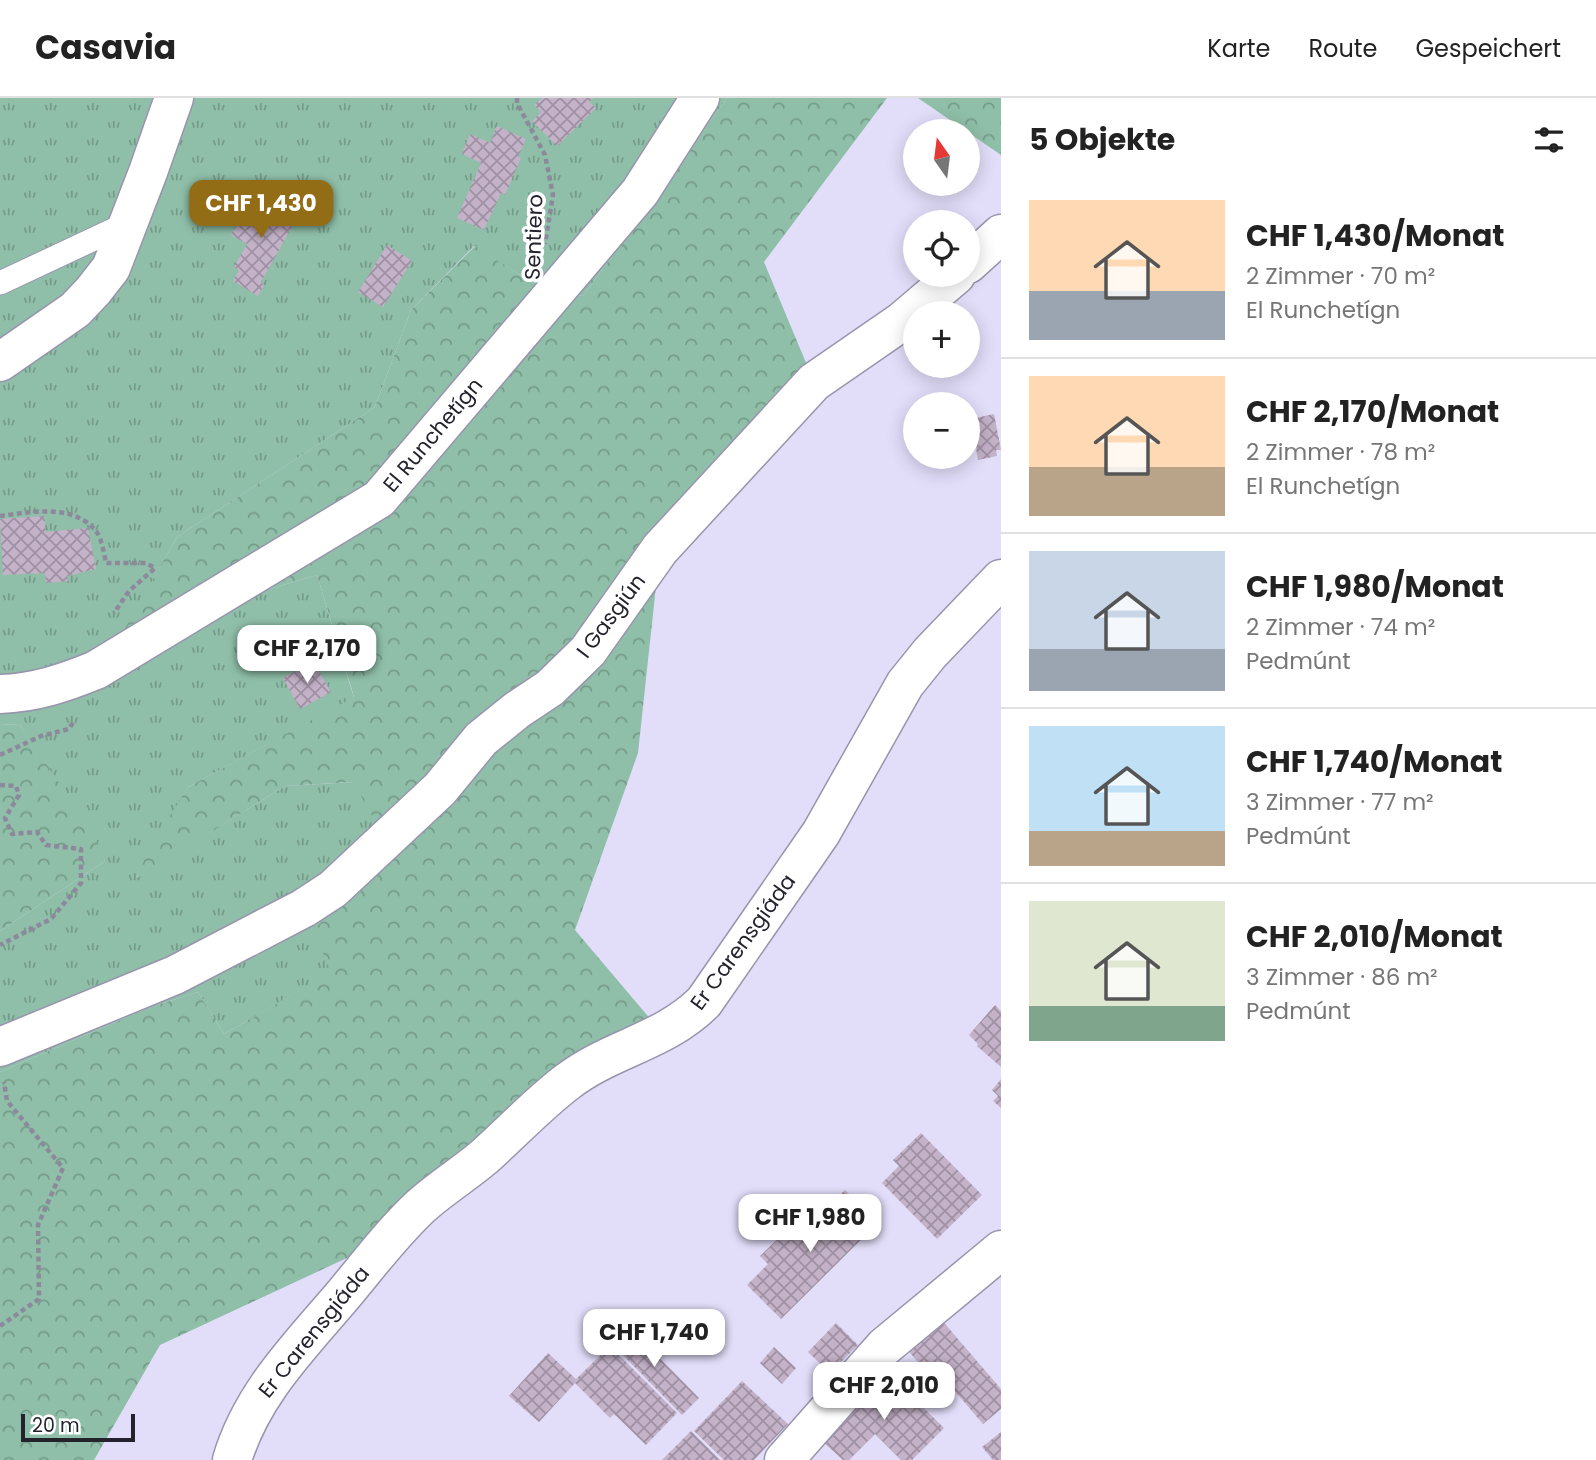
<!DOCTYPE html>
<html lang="de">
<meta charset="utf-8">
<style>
body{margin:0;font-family:Poppins,sans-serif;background:#f2f2f2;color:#222;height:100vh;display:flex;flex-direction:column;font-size:26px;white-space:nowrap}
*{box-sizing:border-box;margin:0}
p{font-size:23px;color:#767676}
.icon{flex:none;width:38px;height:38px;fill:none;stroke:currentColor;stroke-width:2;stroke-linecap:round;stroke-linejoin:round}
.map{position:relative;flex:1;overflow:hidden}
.panel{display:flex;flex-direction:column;background:#fff;width:595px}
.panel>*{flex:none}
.needle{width:46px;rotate:346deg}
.tools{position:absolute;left:903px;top:21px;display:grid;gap:14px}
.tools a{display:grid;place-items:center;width:77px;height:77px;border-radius:50%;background:#fff;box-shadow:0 4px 18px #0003;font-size:35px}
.scale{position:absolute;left:21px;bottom:18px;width:114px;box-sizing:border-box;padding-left:7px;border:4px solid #24232d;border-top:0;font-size:19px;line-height:24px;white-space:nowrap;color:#24232d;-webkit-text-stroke:5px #fff;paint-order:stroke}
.price{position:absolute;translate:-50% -60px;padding:0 16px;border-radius:14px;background:#fff;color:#222;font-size:23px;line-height:46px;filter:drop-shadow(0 2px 4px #0008)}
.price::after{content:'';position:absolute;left:50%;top:42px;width:21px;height:16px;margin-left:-10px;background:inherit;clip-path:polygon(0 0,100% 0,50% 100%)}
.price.selected{background:#936d15;color:#fff}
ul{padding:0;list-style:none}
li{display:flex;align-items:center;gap:21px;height:175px;padding:0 28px}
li+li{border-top:2px solid #e0e0e0}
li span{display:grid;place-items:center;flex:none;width:196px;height:140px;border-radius:0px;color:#555}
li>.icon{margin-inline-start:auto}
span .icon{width:84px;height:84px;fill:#fffc;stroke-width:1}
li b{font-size:30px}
h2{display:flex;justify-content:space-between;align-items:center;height:84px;padding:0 28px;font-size:30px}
header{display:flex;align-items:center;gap:42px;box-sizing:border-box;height:98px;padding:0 35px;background:#fff;border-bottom:2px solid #e0e0e0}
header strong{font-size:33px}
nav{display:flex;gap:38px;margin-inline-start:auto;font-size:24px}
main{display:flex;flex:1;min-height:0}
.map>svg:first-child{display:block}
.grass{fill:url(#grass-tufts)}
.forest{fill:url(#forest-crowns)}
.building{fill:url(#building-cross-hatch)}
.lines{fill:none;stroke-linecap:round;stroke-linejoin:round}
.lane-casing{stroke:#9894ad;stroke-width:25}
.street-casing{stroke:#9894ad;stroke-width:41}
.path{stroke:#8d899d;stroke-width:4.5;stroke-dasharray:5 3.5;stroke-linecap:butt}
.lane{stroke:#fff;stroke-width:23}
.street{stroke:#fff;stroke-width:38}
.labels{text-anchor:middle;stroke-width:7;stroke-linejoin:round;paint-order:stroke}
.street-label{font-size:21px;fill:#24232d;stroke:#fff}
</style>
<header>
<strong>Casavia</strong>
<nav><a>Karte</a><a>Route</a><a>Gespeichert</a></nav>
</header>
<main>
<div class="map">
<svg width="1001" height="1362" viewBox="0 0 1001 1362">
<defs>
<pattern id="grass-tufts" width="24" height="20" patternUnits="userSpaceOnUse" patternTransform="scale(1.75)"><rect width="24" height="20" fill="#8fbfa8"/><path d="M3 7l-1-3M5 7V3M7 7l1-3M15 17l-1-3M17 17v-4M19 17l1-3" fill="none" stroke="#759b89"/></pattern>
<pattern id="forest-crowns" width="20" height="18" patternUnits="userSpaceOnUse" patternTransform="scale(1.75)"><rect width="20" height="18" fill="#8fbfa8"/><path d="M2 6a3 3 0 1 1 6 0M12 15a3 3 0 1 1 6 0" fill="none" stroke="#759b89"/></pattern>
<pattern id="building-cross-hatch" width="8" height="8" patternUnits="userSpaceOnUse" patternTransform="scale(1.75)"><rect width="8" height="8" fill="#c4b2c8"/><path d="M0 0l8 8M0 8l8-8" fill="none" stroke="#9f90a3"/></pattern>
</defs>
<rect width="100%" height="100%" fill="#e2ddf9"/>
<polygon class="grass" points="0,0 727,0 583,198 534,186 474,148 411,212 375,309 177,439 124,534 317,477 354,600 188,689 136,780 285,688 354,684 395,758 332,874 224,936 198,894 148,910 0,974 0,833 105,763 20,627 0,626"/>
<g class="forest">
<polygon points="727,0 887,0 764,164 814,284 660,451 638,655 575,832 663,936 392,1139 160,1247 94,1362 0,1362 0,974 148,910 198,894 224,936 331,874 313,832 395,758 353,684 285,688 136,781 149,751 188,689 354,599 317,477 123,534 177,439 375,309 411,212 475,148 534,186 583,198"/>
<polygon points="918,0 1001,0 1001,57"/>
<polygon points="0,626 20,627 94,737 105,763 0,833"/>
</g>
<g class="building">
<polygon points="542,0 594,0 589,4 596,10 557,48 532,23 541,14 534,7"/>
<polygon points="497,28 526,41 518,59 521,60 505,97 501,95 484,132 457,120 481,65 462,56 470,36 490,45"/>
<polygon points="256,94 298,118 261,184 264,187 258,198 233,183 239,172 234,169 247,146 231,137"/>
<polygon points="387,147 412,163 383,209 358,194"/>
<polygon points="994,316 1001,352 996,352 997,358 978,362 971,321"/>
<polygon points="44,418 46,434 88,430 96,471 67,478 68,483 46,485 45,475 3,477 0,421"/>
<polygon points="313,563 331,594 300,611 283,580"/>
<polygon points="995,907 1001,913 1001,969 977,948 978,946 969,937"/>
<polygon points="1001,981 1001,1010 993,1003 998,998 992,992"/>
<polygon points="921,1035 982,1097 937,1141 882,1085 899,1068 893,1062"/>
<polygon points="845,1092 878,1125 781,1221 747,1187 768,1166 760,1158 791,1128 800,1137"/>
<polygon points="939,1219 1001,1291 1001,1311 983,1326 953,1291 946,1297 905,1249"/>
<polygon points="625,1225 699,1300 682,1317 608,1242"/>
<polygon points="836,1225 858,1247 830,1275 808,1254"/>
<polygon points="610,1248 677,1315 646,1347 614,1316 610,1320 575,1285 539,1324 509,1298 548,1255 576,1281"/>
<polygon points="774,1249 796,1270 782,1286 760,1265"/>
<polygon points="884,1271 944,1330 912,1362 901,1362 875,1336 849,1362 843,1362 821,1342"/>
<polygon points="742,1283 788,1326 754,1362 724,1362 694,1333"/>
<polygon points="691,1333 720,1362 662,1362"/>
<polygon points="1001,1334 1001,1362 993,1362 982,1349"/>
</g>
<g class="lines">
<defs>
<polyline id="lane" points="0,185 128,125"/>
<g id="street">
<polyline points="968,166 1001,136"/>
<polyline points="0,264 75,212 93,193 111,170 148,74 174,0"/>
<path d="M0 596C35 595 64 585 96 572L379 401 640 94 700 0"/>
<polyline points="0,949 175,877 304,810 333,791 440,691 481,641 517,612 550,590 588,553 660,451 814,284 901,224 956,177"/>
<path d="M232 1362C252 1295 300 1248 344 1196 369 1166 393 1134 421 1108 441 1090 464 1076 484 1059 512 1034 538 1006 567 984 611 950 664 944 704 904L821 735 905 586 930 555 1001 481"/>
<polyline points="784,1362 884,1249 1001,1152"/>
</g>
</defs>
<use href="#lane" class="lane-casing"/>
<use href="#street" class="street-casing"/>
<g class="path">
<polyline points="517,0 517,5 545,57 553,97 545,146"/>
<path d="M0 418C31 414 73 405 96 433 102 441 104 456 106 465H146L155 470 129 493 114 515"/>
<polyline points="0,657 41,638 69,631 74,623"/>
<polyline points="0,687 16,688 19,697 5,720 12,736 37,734 46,747 81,751 81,785 51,821 0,847"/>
<polyline points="0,1228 39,1201 38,1127 63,1070 7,1003 4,984"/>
</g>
<use href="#lane" class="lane"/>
<use href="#street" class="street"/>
</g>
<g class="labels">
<g class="street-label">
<text transform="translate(534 139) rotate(-88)" y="7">Sentiero</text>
<text transform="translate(433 337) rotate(-50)" y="7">El Runchetígn</text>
<text transform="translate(611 518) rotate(-53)" y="7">I Gasgiún</text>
<text transform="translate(743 844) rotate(-54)" y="7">Er Carensgiáda</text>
<text transform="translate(314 1234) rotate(-51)" y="7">Er Carensgiáda</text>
</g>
</g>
</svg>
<div class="tools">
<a><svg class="needle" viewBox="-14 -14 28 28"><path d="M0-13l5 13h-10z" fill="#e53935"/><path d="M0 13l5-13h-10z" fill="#767676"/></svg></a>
<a><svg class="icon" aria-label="locate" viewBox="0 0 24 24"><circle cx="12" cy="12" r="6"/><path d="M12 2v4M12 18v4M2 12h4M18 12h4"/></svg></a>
<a>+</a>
<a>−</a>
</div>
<div class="scale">20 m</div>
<b class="price selected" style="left:261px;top:142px">CHF 1,430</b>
<b class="price" style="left:307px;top:587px">CHF 2,170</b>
<b class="price" style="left:810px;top:1156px">CHF 1,980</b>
<b class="price" style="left:654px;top:1271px">CHF 1,740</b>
<b class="price" style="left:884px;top:1324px">CHF 2,010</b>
</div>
<section class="panel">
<h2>5 Objekte<svg class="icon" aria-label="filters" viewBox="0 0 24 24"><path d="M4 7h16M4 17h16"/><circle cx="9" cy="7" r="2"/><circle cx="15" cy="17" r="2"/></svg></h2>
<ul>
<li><span style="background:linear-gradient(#ffd9b3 65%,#9aa5b1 0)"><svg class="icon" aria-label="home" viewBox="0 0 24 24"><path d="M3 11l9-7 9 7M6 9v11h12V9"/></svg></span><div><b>CHF 1,430/Monat</b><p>2 Zimmer · 70 m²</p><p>El Runchetígn</p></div></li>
<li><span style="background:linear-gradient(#ffd9b3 65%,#b9a48a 0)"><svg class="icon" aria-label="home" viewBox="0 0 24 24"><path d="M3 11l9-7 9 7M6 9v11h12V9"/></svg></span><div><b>CHF 2,170/Monat</b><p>2 Zimmer · 78 m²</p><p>El Runchetígn</p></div></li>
<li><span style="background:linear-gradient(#c9d6e8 70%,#9aa5b1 0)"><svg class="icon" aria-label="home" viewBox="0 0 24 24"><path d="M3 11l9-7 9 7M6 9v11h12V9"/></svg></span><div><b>CHF 1,980/Monat</b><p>2 Zimmer · 74 m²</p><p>Pedmúnt</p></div></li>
<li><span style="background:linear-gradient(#bfe0f5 75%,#b9a48a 0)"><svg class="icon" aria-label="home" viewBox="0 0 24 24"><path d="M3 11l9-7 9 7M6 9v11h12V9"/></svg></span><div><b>CHF 1,740/Monat</b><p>3 Zimmer · 77 m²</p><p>Pedmúnt</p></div></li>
<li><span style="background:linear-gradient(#dfe7d0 75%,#7fa58c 0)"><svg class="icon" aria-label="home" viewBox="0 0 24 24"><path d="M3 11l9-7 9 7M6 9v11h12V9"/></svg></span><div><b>CHF 2,010/Monat</b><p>3 Zimmer · 86 m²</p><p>Pedmúnt</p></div></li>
</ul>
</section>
</main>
